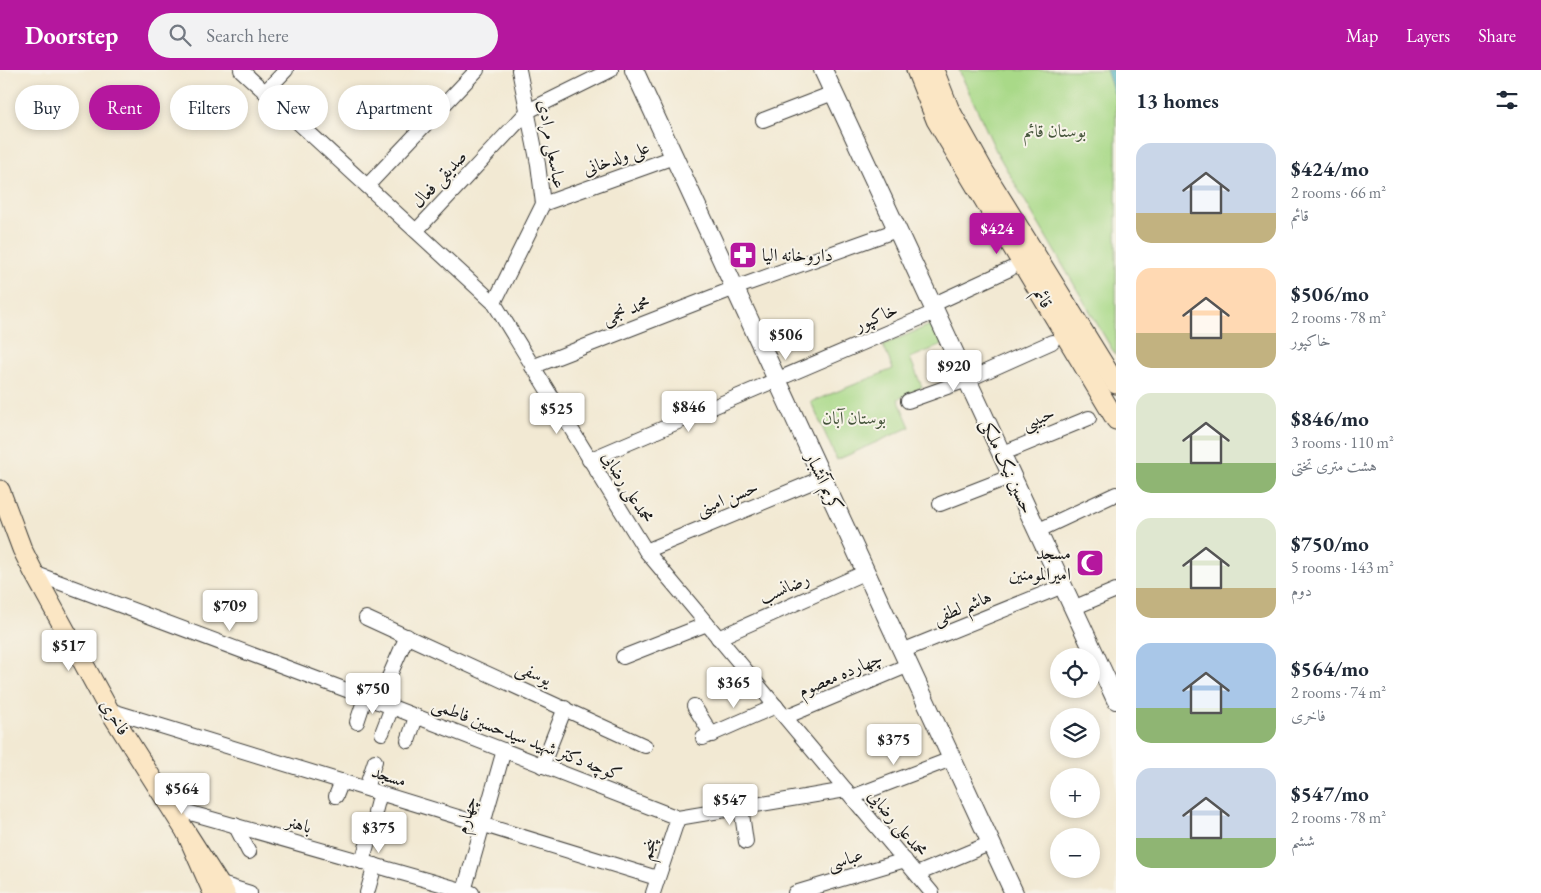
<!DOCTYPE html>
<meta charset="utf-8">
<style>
body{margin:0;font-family:"EB Garamond",Amiri,serif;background:#f2f2f3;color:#1f2937;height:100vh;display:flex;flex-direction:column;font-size:19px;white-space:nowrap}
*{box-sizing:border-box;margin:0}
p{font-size:16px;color:#747a83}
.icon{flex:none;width:28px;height:28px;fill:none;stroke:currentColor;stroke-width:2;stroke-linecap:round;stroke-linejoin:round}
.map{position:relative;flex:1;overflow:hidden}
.side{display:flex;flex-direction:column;background:#fff;width:425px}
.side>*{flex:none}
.top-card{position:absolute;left:15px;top:15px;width:475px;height:45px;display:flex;gap:10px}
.tools{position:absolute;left:1050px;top:578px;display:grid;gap:10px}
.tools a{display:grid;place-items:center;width:50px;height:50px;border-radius:50%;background:#fff;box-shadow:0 2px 8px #0003;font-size:25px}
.price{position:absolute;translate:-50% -42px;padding:0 11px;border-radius:5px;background:#fff;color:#222;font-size:16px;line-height:32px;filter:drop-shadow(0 1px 2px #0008)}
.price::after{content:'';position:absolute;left:50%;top:30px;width:15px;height:11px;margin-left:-8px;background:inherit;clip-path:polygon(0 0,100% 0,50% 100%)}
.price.active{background:#b5179e;color:#fff}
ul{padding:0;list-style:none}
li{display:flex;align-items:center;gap:15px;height:125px;padding:0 20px}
li span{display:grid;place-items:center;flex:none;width:140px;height:100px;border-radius:15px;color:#555}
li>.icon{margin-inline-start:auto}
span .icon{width:60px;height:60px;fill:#fffc;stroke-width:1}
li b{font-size:21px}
h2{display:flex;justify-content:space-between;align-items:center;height:60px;padding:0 20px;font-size:21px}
.tag{padding:0 18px;border-radius:22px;background:#fff;box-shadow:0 2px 8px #0003;font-size:18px;line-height:45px}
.tag.active{background:#b5179e;color:#fff}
header{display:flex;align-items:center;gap:30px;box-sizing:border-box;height:70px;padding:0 25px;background:#b5179e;color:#fff}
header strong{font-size:24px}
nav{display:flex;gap:28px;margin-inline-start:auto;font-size:18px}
.search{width:350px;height:45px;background:#f2f2f3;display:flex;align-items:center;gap:12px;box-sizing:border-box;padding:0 18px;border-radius:28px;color:#747a83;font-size:19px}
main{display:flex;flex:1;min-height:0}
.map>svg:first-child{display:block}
.green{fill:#a9d988;stroke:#627a52}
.water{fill:#3dabbb;stroke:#2c646c}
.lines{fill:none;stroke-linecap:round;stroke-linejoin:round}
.minor-casing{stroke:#3c3b37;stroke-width:16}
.tertiary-casing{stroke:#3c3b37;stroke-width:20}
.secondary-casing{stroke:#3c3b37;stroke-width:21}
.minor{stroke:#fff;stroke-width:14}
.tertiary{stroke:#fff;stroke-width:18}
.secondary{stroke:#fbe6c4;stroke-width:19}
.labels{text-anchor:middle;stroke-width:4;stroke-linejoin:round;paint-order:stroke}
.park-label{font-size:18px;fill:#46553c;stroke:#f7f3e8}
.street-label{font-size:18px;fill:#1c1c1c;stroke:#f7f3e8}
.poi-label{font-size:18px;fill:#1c1c1c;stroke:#f7f3e8;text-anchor:start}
</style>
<header>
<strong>Doorstep</strong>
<div class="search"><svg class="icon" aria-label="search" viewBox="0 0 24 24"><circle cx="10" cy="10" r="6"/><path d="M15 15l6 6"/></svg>Search here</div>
<nav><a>Map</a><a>Layers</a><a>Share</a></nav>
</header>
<main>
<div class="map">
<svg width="1116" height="823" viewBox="0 0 1116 823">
<rect width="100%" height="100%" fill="#f7f3e8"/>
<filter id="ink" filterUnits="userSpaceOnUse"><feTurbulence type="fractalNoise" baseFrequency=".02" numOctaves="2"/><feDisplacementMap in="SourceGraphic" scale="10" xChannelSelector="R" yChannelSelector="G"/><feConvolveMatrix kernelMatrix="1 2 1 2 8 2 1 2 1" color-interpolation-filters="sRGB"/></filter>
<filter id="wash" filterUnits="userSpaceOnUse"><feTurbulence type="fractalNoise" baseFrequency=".0096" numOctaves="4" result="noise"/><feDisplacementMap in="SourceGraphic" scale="20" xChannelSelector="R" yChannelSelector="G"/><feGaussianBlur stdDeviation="1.12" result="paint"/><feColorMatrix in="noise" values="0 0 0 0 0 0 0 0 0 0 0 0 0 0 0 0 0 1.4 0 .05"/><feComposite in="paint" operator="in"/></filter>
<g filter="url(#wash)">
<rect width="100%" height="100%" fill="#f2e9d3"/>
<g class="green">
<polygon points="959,0 1116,0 1116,286 997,83"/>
<polygon points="937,252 947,273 910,288 922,317 898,329 910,357 837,390 811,332 893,299 883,275"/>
</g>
<polygon class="water" points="1106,0 1116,0 1116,29"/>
</g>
<g filter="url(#ink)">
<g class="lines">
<defs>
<g id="minor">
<polyline points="241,0 494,233 646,481 932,823"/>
<polyline points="265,22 286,0"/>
<polyline points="763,50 833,23"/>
<polyline points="367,116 477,0"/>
<polyline points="543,134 674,87"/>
<polyline points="416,161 528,41 611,0"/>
<polyline points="494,233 543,134 538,94 519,0"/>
<polyline points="932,235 1010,199"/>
<polyline points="532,297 735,218 897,160"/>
<polyline points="908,331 967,310 1052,272"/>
<polyline points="1001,384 1089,348"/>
<polyline points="589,390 935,242"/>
<polyline points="940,434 1012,406"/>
<polyline points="1037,461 1116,424"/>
<polyline points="646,481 822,408"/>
<polyline points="34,503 392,637 678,748 846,720"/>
<polyline points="1073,538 1116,520"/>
<polyline points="366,548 645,676"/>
<polyline points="718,568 866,502"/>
<polyline points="902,581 1063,516"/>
<polyline points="623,587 707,554"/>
<polyline points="378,632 407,566"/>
<polyline points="694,636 712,665"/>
<polyline points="109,640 657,808"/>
<polyline points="785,647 909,595"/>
<polyline points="357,652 365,628"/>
<polyline points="382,663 392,637"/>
<polyline points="703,668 776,636"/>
<polyline points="408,671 416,647"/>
<polyline points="542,696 565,638"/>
<polyline points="366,718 375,691"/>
<polyline points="336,726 342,711"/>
<polyline points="852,727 946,691"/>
<polyline points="741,737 746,772"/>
<polyline points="173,738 472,823"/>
<polyline points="375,742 380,723"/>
<polyline points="235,755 249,782"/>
<polyline points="362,792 369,768"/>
<polyline points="917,804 984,776"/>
<polyline points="221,814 250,823"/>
<polyline points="464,821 504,680"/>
<polyline points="367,823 375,795"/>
<polyline points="653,823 678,748"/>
<polyline points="795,823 905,790"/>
</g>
<g id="tertiary">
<polyline points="634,0 1014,823"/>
<polyline points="823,0 1116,630"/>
</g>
<g id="secondary">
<polyline points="916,0 936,50 1116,350"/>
<polyline points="934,0 949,38 984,101 1116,314"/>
<polyline points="0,420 22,479 34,503 109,640 186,762"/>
<polyline points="213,823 186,762 225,823"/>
</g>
</defs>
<use href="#minor" class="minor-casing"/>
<use href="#tertiary" class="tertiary-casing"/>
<use href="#secondary" class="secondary-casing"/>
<use href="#minor" class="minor"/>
<use href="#tertiary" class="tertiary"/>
<use href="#secondary" class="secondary"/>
</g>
</g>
<defs>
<symbol id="pharmacy-square" viewBox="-11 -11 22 22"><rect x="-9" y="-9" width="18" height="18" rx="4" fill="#b5179e" stroke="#f7f3e8"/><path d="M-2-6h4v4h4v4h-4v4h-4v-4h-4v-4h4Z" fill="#fff"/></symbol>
<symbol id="mosque-square" viewBox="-11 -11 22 22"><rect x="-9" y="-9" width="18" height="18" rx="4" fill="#b5179e" stroke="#f7f3e8"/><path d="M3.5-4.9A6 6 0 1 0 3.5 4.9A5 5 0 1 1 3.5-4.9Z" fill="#fff"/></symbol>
</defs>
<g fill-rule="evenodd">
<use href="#pharmacy-square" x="727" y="169" width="32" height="32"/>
<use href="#mosque-square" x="1074" y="477" width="32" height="32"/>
</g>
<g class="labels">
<g class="park-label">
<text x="1055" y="67">بوستان قائم</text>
<text x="854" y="354">بوستان آبان</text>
</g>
<g class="street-label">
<text transform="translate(552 74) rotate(80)" y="6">عباسعلی مرادی</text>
<text transform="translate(616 88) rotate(-20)" y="6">علی ولدخانی</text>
<text transform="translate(439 109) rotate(-47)" y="6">صدیقی فعال</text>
<text transform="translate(1043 228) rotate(59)" y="6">قائم</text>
<text transform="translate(626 240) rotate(-21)" y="6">محمد نجمی</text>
<text transform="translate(876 247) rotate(-23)" y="6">خاکپور</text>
<text transform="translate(1038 348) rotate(-23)" y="6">حبیبی</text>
<text transform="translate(1007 396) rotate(65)" y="6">حسین نیک ملکی</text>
<text transform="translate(824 412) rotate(65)" y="6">کریم آتشبار</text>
<text transform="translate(628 417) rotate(58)" y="6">محمدعلی رضایی</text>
<text transform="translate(727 428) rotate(-22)" y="6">حسن امینی</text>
<text transform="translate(784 518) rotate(-24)" y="6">رضانسب</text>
<text transform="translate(962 537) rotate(-22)" y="6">هاشم لطفی</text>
<text transform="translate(534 603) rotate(24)" y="6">یوسفی</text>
<text transform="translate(840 604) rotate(-23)" y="6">چهارده معصوم</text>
<text transform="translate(115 647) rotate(58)" y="6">فاخری</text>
<text transform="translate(527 669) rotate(21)" y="6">کوچه دکتر شهید سیدحسین فاطمی</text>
<text transform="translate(389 706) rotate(17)" y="6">مسجد</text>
<text transform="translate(466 745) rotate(-74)" y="6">چهارم</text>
<text transform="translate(898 753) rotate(50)" y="6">محمدعلی رضایی</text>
<text transform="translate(299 754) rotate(16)" y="6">باهنر</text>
<text transform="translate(648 779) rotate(-71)" y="6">پنجم</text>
<text transform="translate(845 789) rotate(-17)" y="6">عباسی</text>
</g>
<g class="poi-label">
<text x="762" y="191">داروخانه الیا</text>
<text x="1071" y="489" text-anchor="end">مسجد<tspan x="1071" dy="21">امیرالمومنین</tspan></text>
</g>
</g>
</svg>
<div class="tools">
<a><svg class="icon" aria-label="locate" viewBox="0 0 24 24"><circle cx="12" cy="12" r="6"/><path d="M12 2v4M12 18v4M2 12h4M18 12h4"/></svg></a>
<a><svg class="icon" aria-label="layers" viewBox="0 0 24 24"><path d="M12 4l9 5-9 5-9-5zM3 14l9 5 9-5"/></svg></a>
<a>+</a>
<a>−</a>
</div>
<b class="price active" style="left:997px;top:185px">$424</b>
<b class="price" style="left:786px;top:291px">$506</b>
<b class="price" style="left:954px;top:322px">$920</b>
<b class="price" style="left:689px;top:363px">$846</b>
<b class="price" style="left:557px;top:365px">$525</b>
<b class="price" style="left:230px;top:562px">$709</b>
<b class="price" style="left:69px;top:602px">$517</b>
<b class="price" style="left:734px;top:639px">$365</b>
<b class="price" style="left:373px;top:645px">$750</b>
<b class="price" style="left:894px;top:696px">$375</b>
<b class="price" style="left:182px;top:745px">$564</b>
<b class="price" style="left:730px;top:756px">$547</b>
<b class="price" style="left:379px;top:784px">$375</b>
<div class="top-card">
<a class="tag">Buy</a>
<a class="tag active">Rent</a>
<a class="tag">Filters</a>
<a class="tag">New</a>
<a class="tag">Apartment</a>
</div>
</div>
<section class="side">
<h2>13 homes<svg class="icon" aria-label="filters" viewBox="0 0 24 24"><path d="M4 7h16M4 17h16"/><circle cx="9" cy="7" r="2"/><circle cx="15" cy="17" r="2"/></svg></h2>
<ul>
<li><span style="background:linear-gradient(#c9d6e8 70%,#c2b280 0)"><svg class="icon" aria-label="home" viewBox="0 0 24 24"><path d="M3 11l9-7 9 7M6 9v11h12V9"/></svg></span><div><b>$424/mo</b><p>2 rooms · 66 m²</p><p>قائم</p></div></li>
<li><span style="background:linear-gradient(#ffd9b3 65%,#c2b280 0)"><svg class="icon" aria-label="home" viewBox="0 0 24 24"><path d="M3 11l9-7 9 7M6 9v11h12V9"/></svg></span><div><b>$506/mo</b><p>2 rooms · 78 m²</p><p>خاکپور</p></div></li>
<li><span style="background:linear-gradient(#dfe7d0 70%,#8fb573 0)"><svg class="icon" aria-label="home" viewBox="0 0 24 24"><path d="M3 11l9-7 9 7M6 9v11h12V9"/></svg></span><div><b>$846/mo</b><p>3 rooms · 110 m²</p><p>هشت متری تختی</p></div></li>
<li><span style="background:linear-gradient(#dfe7d0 70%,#c2b280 0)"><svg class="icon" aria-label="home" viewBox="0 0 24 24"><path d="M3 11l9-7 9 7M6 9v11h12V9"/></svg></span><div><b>$750/mo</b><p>5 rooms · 143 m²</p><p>دوم</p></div></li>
<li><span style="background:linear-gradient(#a9c7e8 65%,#8fb573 0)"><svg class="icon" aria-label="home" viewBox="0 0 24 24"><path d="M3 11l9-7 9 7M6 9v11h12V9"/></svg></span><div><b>$564/mo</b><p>2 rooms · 74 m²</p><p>فاخری</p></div></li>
<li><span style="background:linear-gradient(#c9d6e8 70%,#8fb573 0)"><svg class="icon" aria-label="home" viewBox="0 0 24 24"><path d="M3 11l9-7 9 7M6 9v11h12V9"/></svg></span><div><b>$547/mo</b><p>2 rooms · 78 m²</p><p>ششم</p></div></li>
</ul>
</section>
</main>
